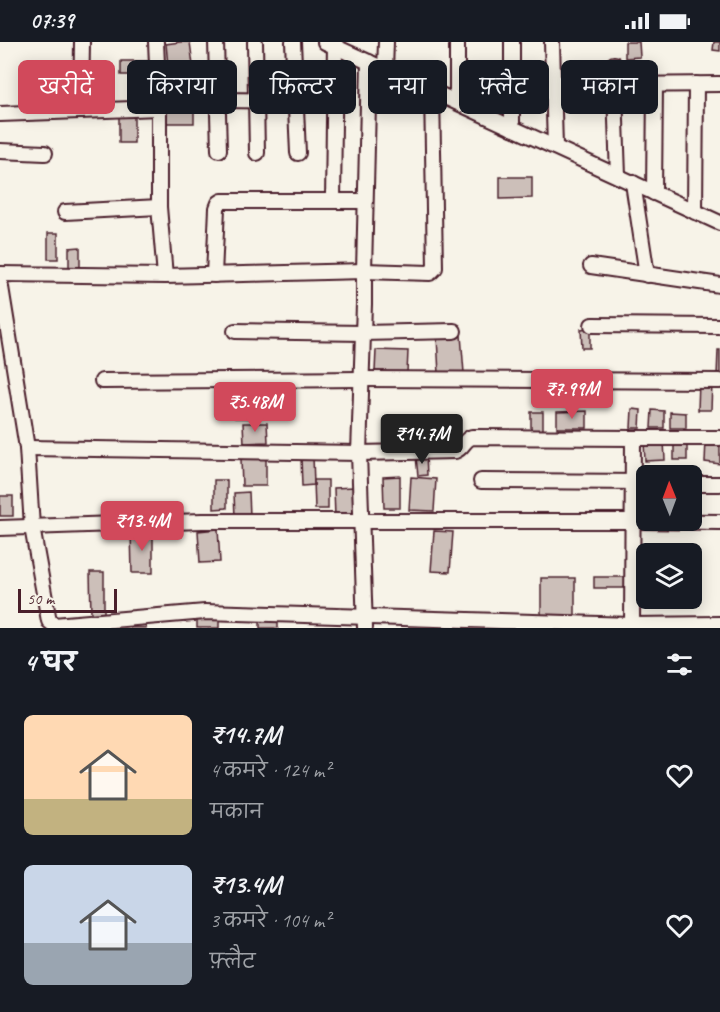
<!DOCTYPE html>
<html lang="hi">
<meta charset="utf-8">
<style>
body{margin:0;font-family:Caveat,"Playpen Sans Deva",sans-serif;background:#20242c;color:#f1f3f6;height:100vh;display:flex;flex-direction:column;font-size:22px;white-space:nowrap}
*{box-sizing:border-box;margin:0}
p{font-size:20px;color:#9ea1a6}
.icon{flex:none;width:33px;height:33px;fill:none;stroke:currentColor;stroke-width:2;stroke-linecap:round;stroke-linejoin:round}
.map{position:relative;height:586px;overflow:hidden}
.panel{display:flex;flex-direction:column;background:#171b24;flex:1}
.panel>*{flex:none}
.hud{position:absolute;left:18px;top:18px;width:684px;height:54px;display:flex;gap:12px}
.needle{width:39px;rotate:359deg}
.controls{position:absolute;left:636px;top:423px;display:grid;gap:12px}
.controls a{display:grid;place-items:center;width:66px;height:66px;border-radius:9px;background:#171b24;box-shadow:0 3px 15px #0003;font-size:30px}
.scale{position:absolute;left:18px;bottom:15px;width:99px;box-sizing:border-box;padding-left:6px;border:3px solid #4a1f2b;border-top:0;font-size:16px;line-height:21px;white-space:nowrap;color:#4a1f2b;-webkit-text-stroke:4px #f7f3e8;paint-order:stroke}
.price{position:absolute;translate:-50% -51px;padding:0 14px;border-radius:6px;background:#d1495b;color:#fff;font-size:20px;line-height:39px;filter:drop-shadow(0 2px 3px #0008)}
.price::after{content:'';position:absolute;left:50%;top:36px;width:18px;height:14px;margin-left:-9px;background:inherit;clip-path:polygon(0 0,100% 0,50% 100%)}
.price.active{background:#222;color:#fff}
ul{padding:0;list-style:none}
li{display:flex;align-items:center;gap:18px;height:150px;padding:0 24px}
li span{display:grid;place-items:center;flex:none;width:168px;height:120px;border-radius:9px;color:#555}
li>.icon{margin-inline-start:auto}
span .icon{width:72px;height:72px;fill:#fffc;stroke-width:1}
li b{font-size:26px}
h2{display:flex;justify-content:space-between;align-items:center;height:72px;padding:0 24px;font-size:26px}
.chip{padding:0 21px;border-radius:9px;background:#171b24;box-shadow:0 3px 15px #0003;font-size:21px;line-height:54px}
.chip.active{background:#d1495b;color:#fff}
.status{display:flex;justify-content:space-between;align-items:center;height:42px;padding:0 30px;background:#171b24;direction:ltr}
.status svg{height:16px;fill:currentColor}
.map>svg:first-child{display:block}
.building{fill:#ccbfb9;stroke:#4a1f2b;stroke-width:1.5}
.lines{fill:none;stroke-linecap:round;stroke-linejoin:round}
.minor-casing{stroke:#4a1f2b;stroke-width:18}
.minor{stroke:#f7f3e8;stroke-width:14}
</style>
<div class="status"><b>07:39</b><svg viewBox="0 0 49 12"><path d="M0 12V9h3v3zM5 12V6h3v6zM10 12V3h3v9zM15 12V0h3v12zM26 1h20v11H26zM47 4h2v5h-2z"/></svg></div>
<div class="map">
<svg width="720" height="586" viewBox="0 0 720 586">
<rect width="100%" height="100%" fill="#f7f3e8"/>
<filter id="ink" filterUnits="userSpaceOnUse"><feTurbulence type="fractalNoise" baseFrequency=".0167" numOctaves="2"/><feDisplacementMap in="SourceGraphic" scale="12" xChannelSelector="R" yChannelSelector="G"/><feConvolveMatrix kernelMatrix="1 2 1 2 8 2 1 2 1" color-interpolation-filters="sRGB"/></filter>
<g filter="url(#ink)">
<g class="building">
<polygon points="180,0 190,0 194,31 169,34 166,2"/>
<polygon points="625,0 639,0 640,15 625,16"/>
<polygon points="714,0 720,0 720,9 713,8"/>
<rect x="121" y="19" width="29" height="14"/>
<polygon points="549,24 550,40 514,41 514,25"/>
<rect x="166" y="50" width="28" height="31"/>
<rect x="119" y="72" width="15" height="29"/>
<polygon points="500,135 532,135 532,156 500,157"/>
<rect x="48" y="191" width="10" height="26"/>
<polygon points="80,205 80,226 69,226 69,206"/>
<polygon points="590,286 590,306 582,306 581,287"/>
<polygon points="461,293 464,331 439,332 437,295"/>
<polygon points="376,308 408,309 407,331 375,330"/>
<polygon points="718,308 720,308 720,334 717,334"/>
<polygon points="699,340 712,340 711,368 698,368"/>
<polygon points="236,342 259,343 258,376 235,376"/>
<polygon points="292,342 293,374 271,375 271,343"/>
<polygon points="632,367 641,368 640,386 631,386"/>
<polygon points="652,368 664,369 664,386 651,386"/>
<polygon points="587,369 587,386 557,386 557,370"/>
<rect x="531" y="370" width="12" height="23"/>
<polygon points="670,370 686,371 686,386 670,386"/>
<polygon points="243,381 267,381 268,400 244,401"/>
<polygon points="706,398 720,399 720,422 705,420"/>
<polygon points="664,399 665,418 645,419 644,400"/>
<rect x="674" y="399" width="13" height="19"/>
<polygon points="426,413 427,433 418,434 416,414"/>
<polygon points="313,414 314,443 302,444 301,415"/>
<polygon points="241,417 266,417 266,444 242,444"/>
<polygon points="400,434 400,466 384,466 383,435"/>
<polygon points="411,435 436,437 434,469 409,468"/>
<polygon points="214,438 227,438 227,466 214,467"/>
<polygon points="314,438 328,438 328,467 315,467"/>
<rect x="635" y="442" width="11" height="25"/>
<polygon points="354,445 355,474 335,475 334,446"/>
<polygon points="249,450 250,474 235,475 234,451"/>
<rect x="0" y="454" width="13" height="20"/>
<polygon points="218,487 220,520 200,521 198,489"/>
<polygon points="153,488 153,531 132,531 131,489"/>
<polygon points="434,489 453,490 450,530 431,529"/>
<polygon points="90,530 104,530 104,572 91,572"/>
<rect x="594" y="535" width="34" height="11"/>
<rect x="541" y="536" width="34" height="42"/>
<polygon points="197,573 219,574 219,586 197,586"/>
<polygon points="260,577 278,578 278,586 260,586"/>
<polygon points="130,579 145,579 146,586 131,586"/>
</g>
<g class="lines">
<defs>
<g id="minor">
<polyline points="156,0 159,66 159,165 165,234"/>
<polyline points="216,0 219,108"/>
<polyline points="255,0 257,111"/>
<polyline points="293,0 298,111"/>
<polyline points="325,0 720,181"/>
<polyline points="512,0 512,86"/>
<polyline points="552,0 555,105"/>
<polyline points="614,22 618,134"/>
<polyline points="385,28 386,0"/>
<polyline points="614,43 720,42"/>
<polyline points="218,58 296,59"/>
<polyline points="457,60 457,0"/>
<polyline points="81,69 82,0"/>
<polyline points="0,72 159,66"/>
<polyline points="0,109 45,111"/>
<polyline points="633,141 647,233"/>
<polyline points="654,151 655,42"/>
<polyline points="333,159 335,0"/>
<polyline points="65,170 159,165"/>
<polyline points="695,170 696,42"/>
<polyline points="591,224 720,243"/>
<polyline points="0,232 165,234 364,229 430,231 435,226 432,49"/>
<polyline points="214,233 217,166 219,161 222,159 365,159"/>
<polyline points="0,239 27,406 32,485 49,579 54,583 205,570 632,583 720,582"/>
<polyline points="592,283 720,284"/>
<polyline points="235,289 363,291 454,289"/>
<polyline points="102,339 361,337 720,339"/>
<polyline points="633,396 720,396"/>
<path d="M27 406 359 411 455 409C464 406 463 398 472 395L633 396 632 586"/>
<polyline points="481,439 646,440"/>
<polyline points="692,442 720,442"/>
<polyline points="0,486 202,479 633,479 720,480"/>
<polyline points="365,586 359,411 364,262 364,229 369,20"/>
</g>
</defs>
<use href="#minor" class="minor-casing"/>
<use href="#minor" class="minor"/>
</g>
</g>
</svg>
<div class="controls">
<a><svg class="needle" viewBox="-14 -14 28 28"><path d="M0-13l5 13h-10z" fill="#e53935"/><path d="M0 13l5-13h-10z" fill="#9ea1a6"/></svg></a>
<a><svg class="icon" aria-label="layers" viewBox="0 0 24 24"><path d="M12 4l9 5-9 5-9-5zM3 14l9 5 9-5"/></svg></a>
</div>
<div class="scale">50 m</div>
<b class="price" style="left:572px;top:378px">₹7.99M</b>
<b class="price" style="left:255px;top:391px">₹5.48M</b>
<b class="price active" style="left:422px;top:423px">₹14.7M</b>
<b class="price" style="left:142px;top:510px">₹13.4M</b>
<div class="hud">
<a class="chip active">खरीदें</a>
<a class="chip">किराया</a>
<a class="chip">फ़िल्टर</a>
<a class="chip">नया</a>
<a class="chip">फ़्लैट</a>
<a class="chip">मकान</a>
</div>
</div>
<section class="panel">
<h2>4 घर<svg class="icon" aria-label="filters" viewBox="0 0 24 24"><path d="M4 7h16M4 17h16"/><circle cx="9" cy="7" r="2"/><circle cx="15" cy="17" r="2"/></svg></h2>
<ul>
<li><span style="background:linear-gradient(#ffd9b3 70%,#c2b280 0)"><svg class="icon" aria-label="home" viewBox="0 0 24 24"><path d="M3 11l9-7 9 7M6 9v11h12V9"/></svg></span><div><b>₹14.7M</b><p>4 कमरे · 124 m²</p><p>मकान</p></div><svg class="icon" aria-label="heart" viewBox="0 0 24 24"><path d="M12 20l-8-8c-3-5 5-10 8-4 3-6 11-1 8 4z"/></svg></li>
<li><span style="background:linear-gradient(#c9d6e8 65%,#9aa5b1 0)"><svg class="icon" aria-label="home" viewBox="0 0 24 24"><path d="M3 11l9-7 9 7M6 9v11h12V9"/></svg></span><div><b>₹13.4M</b><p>3 कमरे · 104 m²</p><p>फ़्लैट</p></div><svg class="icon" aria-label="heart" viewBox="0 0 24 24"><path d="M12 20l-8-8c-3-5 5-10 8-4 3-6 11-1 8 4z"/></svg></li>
</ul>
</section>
